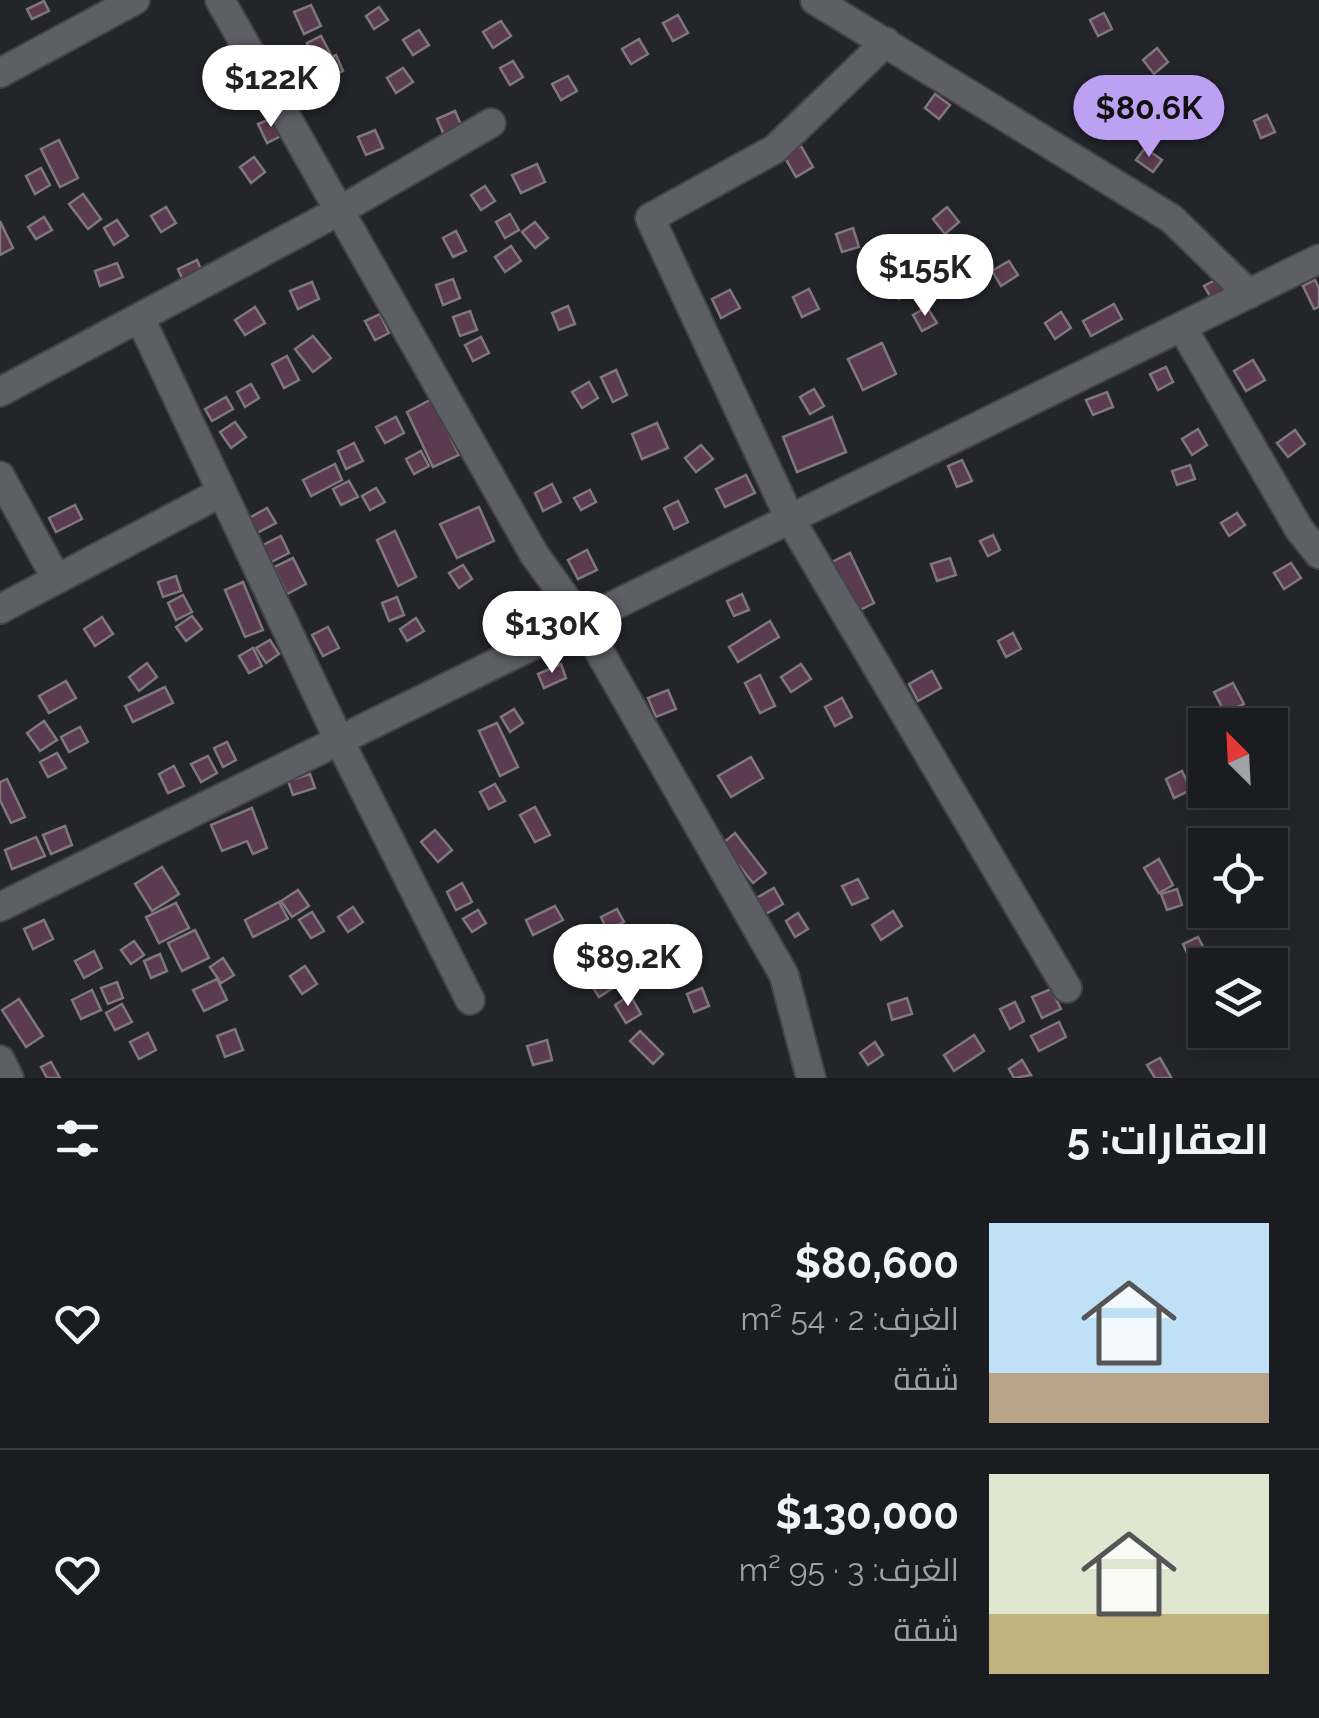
<!DOCTYPE html>
<html lang="ar">
<meta charset="utf-8">
<style>
body{margin:0;font-family:Raleway,Cairo,sans-serif;background:#242529;color:#f1f3f6;direction:rtl;height:100vh;display:flex;flex-direction:column;font-size:38px;white-space:nowrap}
*{box-sizing:border-box;margin:0}
p{font-size:32px;color:#a0a1a5}
.icon{flex:none;width:55px;height:55px;fill:none;stroke:currentColor;stroke-width:2;stroke-linecap:round;stroke-linejoin:round}
.map{position:relative;height:1078px;overflow:hidden;direction:ltr}
.panel{display:flex;flex-direction:column;background:#1b1c20;flex:1}
.panel>*{flex:none}
.needle{width:65px;rotate:336deg}
.tools{position:absolute;left:1188px;top:708px;display:grid;gap:20px}
.tools a{display:grid;place-items:center;width:100px;height:100px;border-radius:0px;background:#1b1c20;box-shadow:0 5px 15px #0003,0 0 0 2px #393a3e;font-size:50px}
.price{position:absolute;translate:-50% -85px;padding:0 22px;border-radius:35px;background:#fff;color:#222;font-size:32px;line-height:65px;filter:drop-shadow(0 2px 5px #0008)}
.price::after{content:'';position:absolute;left:50%;top:60px;width:30px;height:22px;margin-left:-15px;background:inherit;clip-path:polygon(0 0,100% 0,50% 100%)}
.price.current{background:#bca0f2;color:#111}
ul{padding:0;list-style:none}
li{display:flex;align-items:center;gap:30px;height:250px;padding:0 50px}
li+li{border-top:2px solid #393a3e}
li span{display:grid;place-items:center;flex:none;width:280px;height:200px;border-radius:0px;color:#555}
li>.icon{margin-inline-start:auto}
span .icon{width:120px;height:120px;fill:#fffc;stroke-width:1}
li b{font-size:42px}
h2{display:flex;justify-content:space-between;align-items:center;height:120px;padding:0 50px;font-size:42px}
.map>svg:first-child{display:block}
.building{fill:#5b3b51;stroke:#7e777b;stroke-width:2.5}
.lines{fill:none;stroke-linecap:round;stroke-linejoin:round}
.minor-casing{stroke:#424248;stroke-width:32}
.minor{stroke:#5e5f66;stroke-width:28}
</style>
<div class="map">
<svg width="1319" height="1078" viewBox="0 0 1319 1078">
<rect width="100%" height="100%" fill="#24252b"/>
<g class="building">
<polygon points="44,1 49,11 32,19 27,9"/>
<polygon points="311,5 321,26 304,34 294,12"/>
<polygon points="379,7 388,20 374,29 366,16"/>
<polygon points="1104,13 1112,29 1098,36 1090,20"/>
<polygon points="678,15 688,33 673,41 663,23"/>
<polygon points="501,21 511,36 493,48 483,32"/>
<polygon points="419,30 429,45 413,55 403,40"/>
<polygon points="321,36 331,55 316,62 307,43"/>
<polygon points="639,39 648,54 631,64 622,49"/>
<polygon points="1157,48 1168,62 1154,74 1143,60"/>
<polygon points="336,55 343,71 325,80 317,64"/>
<polygon points="513,61 523,77 510,85 500,68"/>
<polygon points="403,68 413,82 396,93 387,78"/>
<polygon points="568,76 577,91 561,100 552,84"/>
<polygon points="1141,80 1151,91 1130,109 1120,98"/>
<polygon points="1179,82 1189,97 1175,106 1165,91"/>
<polygon points="935,94 950,105 939,119 925,108"/>
<polygon points="1150,101 1161,121 1147,129 1135,110"/>
<polygon points="455,111 462,127 444,135 437,119"/>
<polygon points="1267,115 1275,132 1261,138 1254,121"/>
<polygon points="275,117 283,135 267,143 258,124"/>
<polygon points="375,130 383,148 366,155 358,137"/>
<polygon points="59,140 78,178 60,187 41,149"/>
<polygon points="801,146 813,167 796,177 784,156"/>
<polygon points="1145,148 1162,160 1153,172 1136,160"/>
<polygon points="254,157 265,172 251,183 240,167"/>
<polygon points="537,164 545,182 521,193 512,175"/>
<polygon points="41,168 50,185 35,194 26,176"/>
<polygon points="485,186 495,201 481,210 471,195"/>
<polygon points="83,194 101,219 88,229 69,204"/>
<polygon points="166,207 176,223 161,232 151,216"/>
<polygon points="947,207 959,222 945,234 933,219"/>
<polygon points="510,214 519,230 505,238 496,222"/>
<polygon points="44,217 52,230 36,239 28,227"/>
<polygon points="117,220 128,236 114,245 104,228"/>
<polygon points="0,221 13,248 0,255"/>
<polygon points="535,222 548,238 535,248 522,232"/>
<polygon points="853,228 859,247 842,252 836,234"/>
<polygon points="456,231 466,251 453,257 443,238"/>
<polygon points="511,246 521,261 505,272 495,257"/>
<polygon points="197,260 209,288 190,296 178,269"/>
<polygon points="1009,261 1018,275 1001,286 992,271"/>
<polygon points="117,263 123,277 100,286 95,271"/>
<polygon points="900,266 915,278 899,299 883,287"/>
<polygon points="1228,273 1234,284 1211,298 1204,286"/>
<polygon points="453,279 460,298 443,305 436,285"/>
<polygon points="1315,280 1319,288 1319,307 1314,309 1303,286"/>
<polygon points="312,282 319,299 298,309 290,291"/>
<polygon points="809,289 819,309 802,317 793,297"/>
<polygon points="730,290 740,308 721,318 712,299"/>
<polygon points="1114,304 1122,319 1091,336 1083,321"/>
<polygon points="568,306 575,324 559,330 552,313"/>
<polygon points="255,307 265,323 245,335 235,320"/>
<polygon points="927,307 937,323 922,331 913,315"/>
<polygon points="470,311 477,330 460,336 453,317"/>
<polygon points="1061,312 1071,328 1055,339 1045,323"/>
<polygon points="380,314 389,333 375,340 365,321"/>
<polygon points="313,336 331,358 313,372 295,349"/>
<polygon points="481,337 489,353 473,361 465,345"/>
<polygon points="882,343 896,374 863,390 848,359"/>
<polygon points="287,356 299,380 284,388 272,364"/>
<polygon points="1253,360 1265,380 1246,391 1234,371"/>
<polygon points="1166,367 1173,382 1158,390 1150,374"/>
<polygon points="616,370 627,395 613,402 601,377"/>
<polygon points="589,382 598,398 582,408 572,392"/>
<polygon points="251,384 259,398 245,407 237,392"/>
<polygon points="814,389 824,406 810,414 800,397"/>
<polygon points="1107,392 1113,407 1093,415 1086,400"/>
<polygon points="226,397 233,409 212,421 205,409"/>
<polygon points="432,399 459,455 433,467 407,412"/>
<polygon points="396,417 404,433 385,443 376,427"/>
<polygon points="832,417 846,452 797,472 783,437"/>
<polygon points="235,422 246,437 231,448 220,432"/>
<polygon points="657,423 668,448 642,459 632,434"/>
<polygon points="1198,429 1207,445 1192,455 1182,439"/>
<polygon points="1295,430 1305,444 1288,457 1277,443"/>
<polygon points="354,443 363,461 346,469 338,451"/>
<polygon points="701,445 713,459 696,472 685,458"/>
<polygon points="421,451 429,466 414,474 406,459"/>
<polygon points="962,460 972,481 957,487 948,466"/>
<polygon points="335,464 342,480 311,496 303,480"/>
<polygon points="1190,465 1195,479 1177,485 1172,471"/>
<polygon points="746,475 755,493 725,507 716,489"/>
<polygon points="349,481 358,497 341,505 333,489"/>
<polygon points="552,484 561,502 543,511 535,493"/>
<polygon points="376,488 385,502 370,510 362,496"/>
<polygon points="590,490 596,502 581,510 574,498"/>
<polygon points="678,501 688,522 674,529 664,508"/>
<polygon points="75,505 82,519 56,532 49,518"/>
<polygon points="479,507 494,541 457,558 440,524"/>
<polygon points="267,508 276,523 257,533 249,518"/>
<polygon points="1237,513 1245,525 1229,536 1221,523"/>
<polygon points="395,531 416,577 398,586 377,540"/>
<polygon points="993,535 1000,550 988,556 980,541"/>
<polygon points="281,536 289,553 271,562 263,545"/>
<polygon points="587,550 597,570 578,579 568,560"/>
<polygon points="850,553 874,603 854,613 830,563"/>
<polygon points="293,558 306,584 287,594 274,567"/>
<polygon points="950,558 956,575 937,581 931,564"/>
<polygon points="1291,563 1301,578 1284,589 1274,573"/>
<polygon points="463,565 472,579 459,588 449,573"/>
<polygon points="176,576 181,591 163,597 158,582"/>
<polygon points="243,582 263,630 245,637 225,590"/>
<polygon points="742,594 749,610 734,616 727,601"/>
<polygon points="183,595 192,612 176,620 168,603"/>
<polygon points="397,597 404,615 389,621 382,603"/>
<polygon points="528,602 534,614 514,624 508,612"/>
<polygon points="192,616 202,629 186,641 176,627"/>
<polygon points="102,617 113,634 95,646 84,629"/>
<polygon points="416,618 424,631 407,641 400,629"/>
<polygon points="770,621 779,637 738,662 729,647"/>
<polygon points="328,627 339,648 323,656 312,635"/>
<polygon points="1013,633 1021,649 1006,657 998,641"/>
<polygon points="270,640 279,654 266,663 256,648"/>
<polygon points="253,648 262,666 249,673 239,656"/>
<polygon points="147,663 157,677 139,691 129,677"/>
<polygon points="561,664 566,678 544,688 538,674"/>
<polygon points="801,664 811,679 791,692 781,677"/>
<polygon points="932,671 941,688 918,701 909,684"/>
<polygon points="760,675 775,706 760,713 745,683"/>
<polygon points="66,681 76,698 49,713 39,696"/>
<polygon points="1233,683 1244,704 1225,713 1214,692"/>
<polygon points="165,687 173,703 133,722 125,706"/>
<polygon points="668,690 676,709 656,717 648,698"/>
<polygon points="842,698 852,717 835,726 825,707"/>
<polygon points="514,709 523,723 510,732 501,717"/>
<polygon points="44,721 57,740 40,751 27,733"/>
<polygon points="497,723 518,767 500,776 479,731"/>
<polygon points="80,727 88,742 69,752 61,737"/>
<polygon points="227,742 236,760 223,767 214,748"/>
<polygon points="57,753 66,768 48,777 40,762"/>
<polygon points="208,756 217,773 201,782 191,764"/>
<polygon points="751,757 763,778 731,797 718,776"/>
<polygon points="174,766 184,786 168,793 159,774"/>
<polygon points="1182,771 1191,790 1174,798 1166,779"/>
<polygon points="310,774 315,788 293,795 288,781"/>
<polygon points="7,779 25,817 11,823 0,800 0,782"/>
<polygon points="495,784 505,801 489,809 480,792"/>
<polygon points="535,807 550,835 535,842 520,815"/>
<polygon points="252,808 267,848 253,854 247,841 222,851 211,825"/>
<polygon points="65,826 72,845 51,854 43,835"/>
<polygon points="435,830 452,850 438,862 421,842"/>
<polygon points="735,833 766,873 753,883 722,844"/>
<polygon points="36,837 45,856 12,869 5,850"/>
<polygon points="1159,859 1173,885 1159,893 1144,868"/>
<polygon points="162,867 179,894 152,911 135,884"/>
<polygon points="858,879 868,898 852,905 842,886"/>
<polygon points="462,883 472,902 456,910 447,892"/>
<polygon points="774,888 783,904 759,918 749,902"/>
<polygon points="1177,889 1182,905 1167,910 1161,894"/>
<polygon points="298,890 309,906 292,917 281,901"/>
<polygon points="279,902 288,919 253,937 245,920"/>
<polygon points="176,903 189,928 159,943 146,917"/>
<polygon points="555,906 563,920 533,935 526,920"/>
<polygon points="353,907 363,922 348,932 338,917"/>
<polygon points="617,909 624,922 607,930 601,917"/>
<polygon points="478,910 486,923 472,932 463,919"/>
<polygon points="893,911 902,926 881,940 872,925"/>
<polygon points="312,912 324,931 311,938 299,920"/>
<polygon points="798,913 808,929 795,937 786,921"/>
<polygon points="44,920 53,939 33,949 24,929"/>
<polygon points="195,930 209,958 182,971 168,943"/>
<polygon points="1198,937 1207,954 1191,962 1183,944"/>
<polygon points="134,941 144,955 131,964 121,950"/>
<polygon points="94,951 102,968 84,978 75,961"/>
<polygon points="160,954 167,971 151,978 144,961"/>
<polygon points="223,958 234,975 221,983 210,967"/>
<polygon points="305,966 317,984 302,994 290,976"/>
<polygon points="608,972 616,986 599,997 590,983"/>
<polygon points="217,979 227,1000 204,1011 193,990"/>
<polygon points="117,982 123,998 108,1004 101,988"/>
<polygon points="702,988 709,1006 694,1012 687,994"/>
<polygon points="1051,989 1061,1009 1042,1018 1032,997"/>
<polygon points="92,990 101,1010 81,1019 72,1000"/>
<polygon points="630,995 641,1014 626,1023 615,1005"/>
<polygon points="907,998 912,1014 892,1020 888,1004"/>
<polygon points="19,999 43,1036 26,1047 2,1010"/>
<polygon points="1015,1002 1024,1021 1010,1029 1000,1009"/>
<polygon points="122,1004 132,1022 115,1030 106,1013"/>
<polygon points="1059,1022 1066,1037 1039,1051 1031,1036"/>
<polygon points="235,1029 243,1050 225,1057 217,1036"/>
<polygon points="640,1031 663,1054 653,1064 630,1041"/>
<polygon points="148,1033 156,1050 139,1059 130,1042"/>
<polygon points="974,1035 984,1051 954,1071 944,1055"/>
<polygon points="547,1040 552,1060 533,1065 527,1046"/>
<polygon points="875,1042 883,1055 868,1065 860,1053"/>
<polygon points="1160,1058 1171,1077 1169,1078 1155,1078 1147,1065"/>
<polygon points="1022,1060 1031,1075 1014,1078 1009,1069"/>
<polygon points="51,1062 60,1078 47,1078 41,1067"/>
</g>
<g class="lines">
<defs>
<g id="minor">
<polyline points="220,0 534,554 582,621 784,975 811,1078"/>
<polyline points="815,0 1172,219 1249,294"/>
<polyline points="886,42 775,149 650,218 790,519 1067,988"/>
<polyline points="0,73 135,0"/>
<polyline points="140,318 339,740 470,1000"/>
<polyline points="1182,327 1299,529 1319,554"/>
<polyline points="0,392 339,211 491,123"/>
<polyline points="0,476 56,578"/>
<polyline points="0,609 222,492"/>
<polyline points="0,907 1319,259"/>
<polyline points="0,1060 9,1078"/>
</g>
</defs>
<use href="#minor" class="minor-casing"/>
<use href="#minor" class="minor"/>
</g>
</svg>
<div class="tools">
<a><svg class="needle" viewBox="-14 -14 28 28"><path d="M0-13l5 13h-10z" fill="#e53935"/><path d="M0 13l5-13h-10z" fill="#a0a1a5"/></svg></a>
<a><svg class="icon" aria-label="locate" viewBox="0 0 24 24"><circle cx="12" cy="12" r="6"/><path d="M12 2v4M12 18v4M2 12h4M18 12h4"/></svg></a>
<a><svg class="icon" aria-label="layers" viewBox="0 0 24 24"><path d="M12 4l9 5-9 5-9-5zM3 14l9 5 9-5"/></svg></a>
</div>
<b class="price" style="left:271px;top:130px">$122K</b>
<b class="price current" style="left:1149px;top:160px">$80.6K</b>
<b class="price" style="left:925px;top:319px">$155K</b>
<b class="price" style="left:552px;top:676px">$130K</b>
<b class="price" style="left:628px;top:1009px">$89.2K</b>
</div>
<section class="panel">
<h2>العقارات: 5<svg class="icon" aria-label="filters" viewBox="0 0 24 24"><path d="M4 7h16M4 17h16"/><circle cx="9" cy="7" r="2"/><circle cx="15" cy="17" r="2"/></svg></h2>
<ul>
<li><span style="background:linear-gradient(#bfe0f5 75%,#b9a48a 0)"><svg class="icon" aria-label="home" viewBox="0 0 24 24"><path d="M3 11l9-7 9 7M6 9v11h12V9"/></svg></span><div><b>$80,600</b><p>الغرف: 2 · 54 m²</p><p>شقة</p></div><svg class="icon" aria-label="heart" viewBox="0 0 24 24"><path d="M12 20l-8-8c-3-5 5-10 8-4 3-6 11-1 8 4z"/></svg></li>
<li><span style="background:linear-gradient(#dfe7d0 70%,#c2b280 0)"><svg class="icon" aria-label="home" viewBox="0 0 24 24"><path d="M3 11l9-7 9 7M6 9v11h12V9"/></svg></span><div><b>$130,000</b><p>الغرف: 3 · 95 m²</p><p>شقة</p></div><svg class="icon" aria-label="heart" viewBox="0 0 24 24"><path d="M12 20l-8-8c-3-5 5-10 8-4 3-6 11-1 8 4z"/></svg></li>
</ul>
</section>
